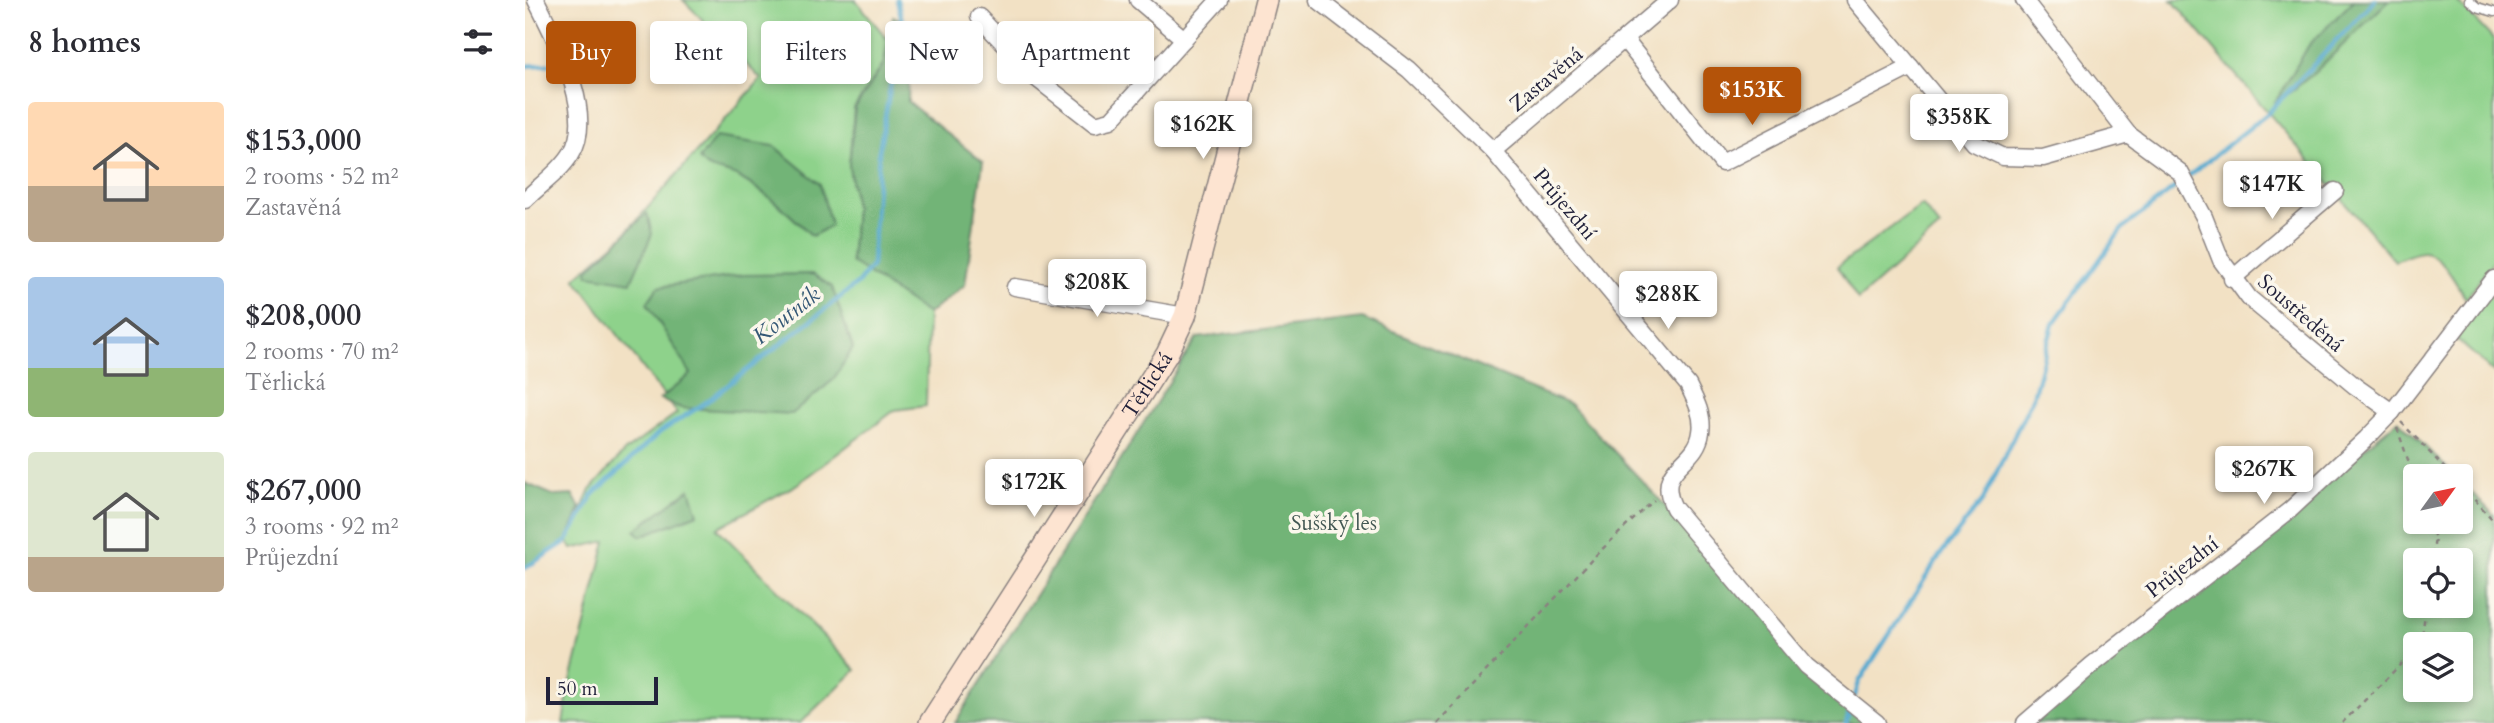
<!DOCTYPE html>
<meta charset="utf-8">
<style>
body{margin:0;font-family:Cardo,serif;background:#f2f2f3;color:#2b2b33;height:100vh;display:flex;flex-direction:column;font-size:26px;white-space:nowrap}
*{box-sizing:border-box;margin:0}
p{font-size:23px;color:#7c7c81}
.icon{flex:none;width:38px;height:38px;fill:none;stroke:currentColor;stroke-width:2;stroke-linecap:round;stroke-linejoin:round}
.map{position:relative;flex:1;overflow:hidden}
.panel{display:flex;flex-direction:column;background:#fff;width:525px}
.panel>*{flex:none}
.top-card{position:absolute;left:21px;top:21px;width:665px;height:63px;display:flex;gap:14px}
.needle{width:46px;rotate:57deg}
.buttons{position:absolute;left:1878px;top:464px;display:grid;gap:14px}
.buttons a{display:grid;place-items:center;width:70px;height:70px;border-radius:7px;background:#fff;box-shadow:0 4px 10px #0003;font-size:35px}
.scale{position:absolute;left:21px;bottom:18px;width:112px;box-sizing:border-box;padding-left:7px;border:4px solid #22223b;border-top:0;font-size:19px;line-height:24px;white-space:nowrap;color:#22223b;-webkit-text-stroke:5px #fbf7ec;paint-order:stroke}
.price{position:absolute;translate:-50% -60px;padding:0 16px;border-radius:7px;background:#fff;color:#222;font-size:23px;line-height:46px;filter:drop-shadow(0 2px 4px #0008)}
.price::after{content:'';position:absolute;left:50%;top:42px;width:21px;height:16px;margin-left:-10px;background:inherit;clip-path:polygon(0 0,100% 0,50% 100%)}
.price.active{background:#b45309;color:#fff}
ul{padding:0;list-style:none}
li{display:flex;align-items:center;gap:21px;height:175px;padding:0 28px}
li span{display:grid;place-items:center;flex:none;width:196px;height:140px;border-radius:7px;color:#555}
li>.icon{margin-inline-start:auto}
span .icon{width:84px;height:84px;fill:#fffc;stroke-width:1}
li b{font-size:30px}
h2{display:flex;justify-content:space-between;align-items:center;height:84px;padding:0 28px;font-size:30px}
.chip{padding:0 24px;border-radius:7px;background:#fff;box-shadow:0 4px 10px #0003;font-size:24px;line-height:63px}
.chip.active{background:#b45309;color:#fff}
main{display:flex;flex:1;min-height:0}
.map>svg:first-child{display:block}
.green{fill:#8ed28b;stroke:#587a63;stroke-width:2}
.forest{fill:#72b477;stroke:#4a6b59;stroke-width:2;fill-rule:evenodd}
.lines{fill:none;stroke-linecap:round;stroke-linejoin:round}
.stream{stroke:#52a8cf;stroke-width:4.5}
.service-casing{stroke:#8a8280;stroke-width:11}
.minor-casing{stroke:#8a8280;stroke-width:19}
.secondary-casing{stroke:#8a8280;stroke-width:24}
.path{stroke:#8a8280;stroke-width:2.5;stroke-dasharray:5 5;stroke-linecap:butt}
.service{stroke:#fff;stroke-width:8}
.minor{stroke:#fff;stroke-width:16}
.secondary{stroke:#fde4d1;stroke-width:21}
.labels{text-anchor:middle;stroke-width:7;stroke-linejoin:round;paint-order:stroke}
.street-label{font-size:21px;fill:#22223b;stroke:#fbf7ec}
.park-label{font-size:21px;fill:#425753;stroke:#fbf7ec}
.water-label{font-size:23px;font-style:italic;fill:#355876;stroke:#fbf7ec}
</style>
<main>
<section class="panel">
<h2>8 homes<svg class="icon" aria-label="filters" viewBox="0 0 24 24"><path d="M4 7h16M4 17h16"/><circle cx="9" cy="7" r="2"/><circle cx="15" cy="17" r="2"/></svg></h2>
<ul>
<li><span style="background:linear-gradient(#ffd9b3 60%,#b9a48a 0)"><svg class="icon" aria-label="home" viewBox="0 0 24 24"><path d="M3 11l9-7 9 7M6 9v11h12V9"/></svg></span><div><b>$153,000</b><p>2 rooms · 52 m²</p><p>Zastavěná</p></div></li>
<li><span style="background:linear-gradient(#a9c7e8 65%,#8fb573 0)"><svg class="icon" aria-label="home" viewBox="0 0 24 24"><path d="M3 11l9-7 9 7M6 9v11h12V9"/></svg></span><div><b>$208,000</b><p>2 rooms · 70 m²</p><p>Těrlická</p></div></li>
<li><span style="background:linear-gradient(#dfe7d0 75%,#b9a48a 0)"><svg class="icon" aria-label="home" viewBox="0 0 24 24"><path d="M3 11l9-7 9 7M6 9v11h12V9"/></svg></span><div><b>$267,000</b><p>3 rooms · 92 m²</p><p>Průjezdní</p></div></li>
</ul>
</section>
<div class="map">
<svg width="1969" height="723" viewBox="0 0 1969 723">
<rect width="100%" height="100%" fill="#fbf7ec"/>
<filter id="ink" filterUnits="userSpaceOnUse"><feTurbulence type="fractalNoise" baseFrequency=".0143" numOctaves="2"/><feDisplacementMap in="SourceGraphic" scale="14" xChannelSelector="R" yChannelSelector="G"/><feConvolveMatrix kernelMatrix="1 2 1 2 8 2 1 2 1" color-interpolation-filters="sRGB"/></filter>
<filter id="wash" filterUnits="userSpaceOnUse"><feTurbulence type="fractalNoise" baseFrequency=".00686" numOctaves="4" result="noise"/><feDisplacementMap in="SourceGraphic" scale="28" xChannelSelector="R" yChannelSelector="G"/><feGaussianBlur stdDeviation="1.57" result="paint"/><feColorMatrix in="noise" values="0 0 0 0 0 0 0 0 0 0 0 0 0 0 0 0 0 1.4 0 .05"/><feComposite in="paint" operator="in"/></filter>
<g filter="url(#wash)">
<rect width="100%" height="100%" fill="#f2e1c4"/>
<g class="green">
<polygon points="158,0 331,0 364,41 359,63 329,108 324,166 330,208 326,262 403,314 401,406 370,410 271,485 192,528 331,670 275,723 38,723 43,693 81,541 47,549 42,541 65,490 99,452 152,413 50,278 96,238 236,79"/>
<path d="M1647 0H1829L1784 45 1750 104 1789 73 1864 0H1931L1969 40V260L1941 299C1932 286 1916 252 1898 252 1890 252 1878 258 1870 261Z"/>
<polygon points="1397,205 1415,227 1333,300 1312,267"/>
<polygon points="1969,284 1969,372 1930,338"/>
</g>
<g class="forest">
<polygon points="1829,0 1864,0 1789,73 1748,106 1784,45"/>
<polygon points="368,16 382,23 385,48 383,102 458,162 440,285 403,314 326,262 330,208 324,166 330,108 359,63"/>
<path d="M191 137 249 146 295 184 306 226 287 236C264 213 242 193 213 177 199 170 183 172 174 159Z"/>
<polygon points="122,213 127,234 106,282 63,275 63,270"/>
<polygon points="288,274 307,287 328,348 308,380 267,414 156,408 135,399 166,374 122,303 133,287 218,275"/>
<polygon points="837,318 1046,405 1205,575 1281,666 1352,723 430,723 672,338"/>
<path d="M1873 420 1930 476H1890V522H1936V482L1969 515V723H1510ZM1890 560H1936V606H1890ZM1890 644H1936V690H1890Z"/>
<polygon points="0,483 30,496 48,495 55,508 42,541 0,568"/>
<polygon points="165,489 173,514 116,536 110,530"/>
</g>
<g class="lines">
<g class="stream">
<polyline points="0,66 30,64"/>
<polyline points="1665,175 1742,114 1850,0"/>
<polyline points="0,568 42,541 68,495 135,432 180,403 289,318 333,283 347,265 354,151 377,20 372,0"/>
<polyline points="1330,696 1334,682 1415,555 1458,500 1508,397 1528,324 1597,229 1654,184"/>
<polyline points="1321,723 1324,713"/>
</g>
</g>
</g>
<g filter="url(#ink)">
<g class="lines">
<defs>
<polyline id="service" points="1944,0 1952,7 1969,12"/>
<g id="minor">
<polyline points="613,0 659,39"/>
<path d="M793 0 884 70 968 151 1163 385C1170 399 1179 416 1176 432 1172 466 1128 466 1149 508L1281 666 1352 723"/>
<polyline points="1330,0 1449,143 1478,157 1518,158 1603,134"/>
<polyline points="1499,0 1603,134 1655,172 1679,217 1696,260 1724,298 1830,386 1867,412"/>
<polyline points="454,17 511,78 570,124 586,120 694,0"/>
<polyline points="1100,40 1197,163 1386,67"/>
<polyline points="968,151 1145,0"/>
<path d="M0 200C15 185 35 172 46 154 72 113 30 39 11 0"/>
<polyline points="1707,279 1810,191"/>
<polyline points="490,287 660,316"/>
<polyline points="1500,723 1567,665 1765,510 1841,439 1867,412 1969,279"/>
</g>
<g id="secondary">
<path id="s1" d="M405 723 642 354 660 316 741 0"/>
</g>
</defs>
<use href="#service" class="service-casing"/>
<use href="#minor" class="minor-casing"/>
<use href="#secondary" class="secondary-casing"/>
<g class="path">
<polyline points="1876,422 1927,476"/>
<polyline points="1872,428 1890,480"/>
<polyline points="1936,485 1969,521"/>
<polyline points="1904,522 1910,538 1907,560"/>
<polyline points="1896,644 1901,606"/>
<polyline points="912,723 1073,553 1129,500"/>
<polyline points="1817,723 1890,650"/>
</g>
<use href="#service" class="service"/>
<use href="#minor" class="minor"/>
<use href="#secondary" class="secondary"/>
</g>
</g>
<g class="labels">
<g class="street-label">
<text transform="translate(1021 79) rotate(-40)" y="7">Zastavěná</text>
<text transform="translate(1040 204) rotate(50)" y="7">Průjezdní</text>
<text transform="translate(1776 313) rotate(41)" y="7">Soustředěná</text>
<text dy="7" stroke="none"><textPath href="#s1" startOffset="402">Těrlická</textPath></text>
<text transform="translate(1657 567) rotate(-38)" y="7">Průjezdní</text>
</g>
<g class="park-label">
<text x="809" y="530">Sušský les</text>
</g>
<g class="water-label">
<text transform="translate(261 315) rotate(-38)" y="8">Koutnák</text>
</g>
</g>
</svg>
<div class="buttons">
<a><svg class="needle" viewBox="-14 -14 28 28"><path d="M0-13l5 13h-10z" fill="#e53935"/><path d="M0 13l5-13h-10z" fill="#7c7c81"/></svg></a>
<a><svg class="icon" aria-label="locate" viewBox="0 0 24 24"><circle cx="12" cy="12" r="6"/><path d="M12 2v4M12 18v4M2 12h4M18 12h4"/></svg></a>
<a><svg class="icon" aria-label="layers" viewBox="0 0 24 24"><path d="M12 4l9 5-9 5-9-5zM3 14l9 5 9-5"/></svg></a>
</div>
<div class="scale">50 m</div>
<b class="price active" style="left:1227px;top:127px">$153K</b>
<b class="price" style="left:1434px;top:154px">$358K</b>
<b class="price" style="left:678px;top:161px">$162K</b>
<b class="price" style="left:1747px;top:221px">$147K</b>
<b class="price" style="left:572px;top:319px">$208K</b>
<b class="price" style="left:1143px;top:331px">$288K</b>
<b class="price" style="left:1739px;top:506px">$267K</b>
<b class="price" style="left:509px;top:519px">$172K</b>
<div class="top-card">
<a class="chip active">Buy</a>
<a class="chip">Rent</a>
<a class="chip">Filters</a>
<a class="chip">New</a>
<a class="chip">Apartment</a>
</div>
</div>
</main>
